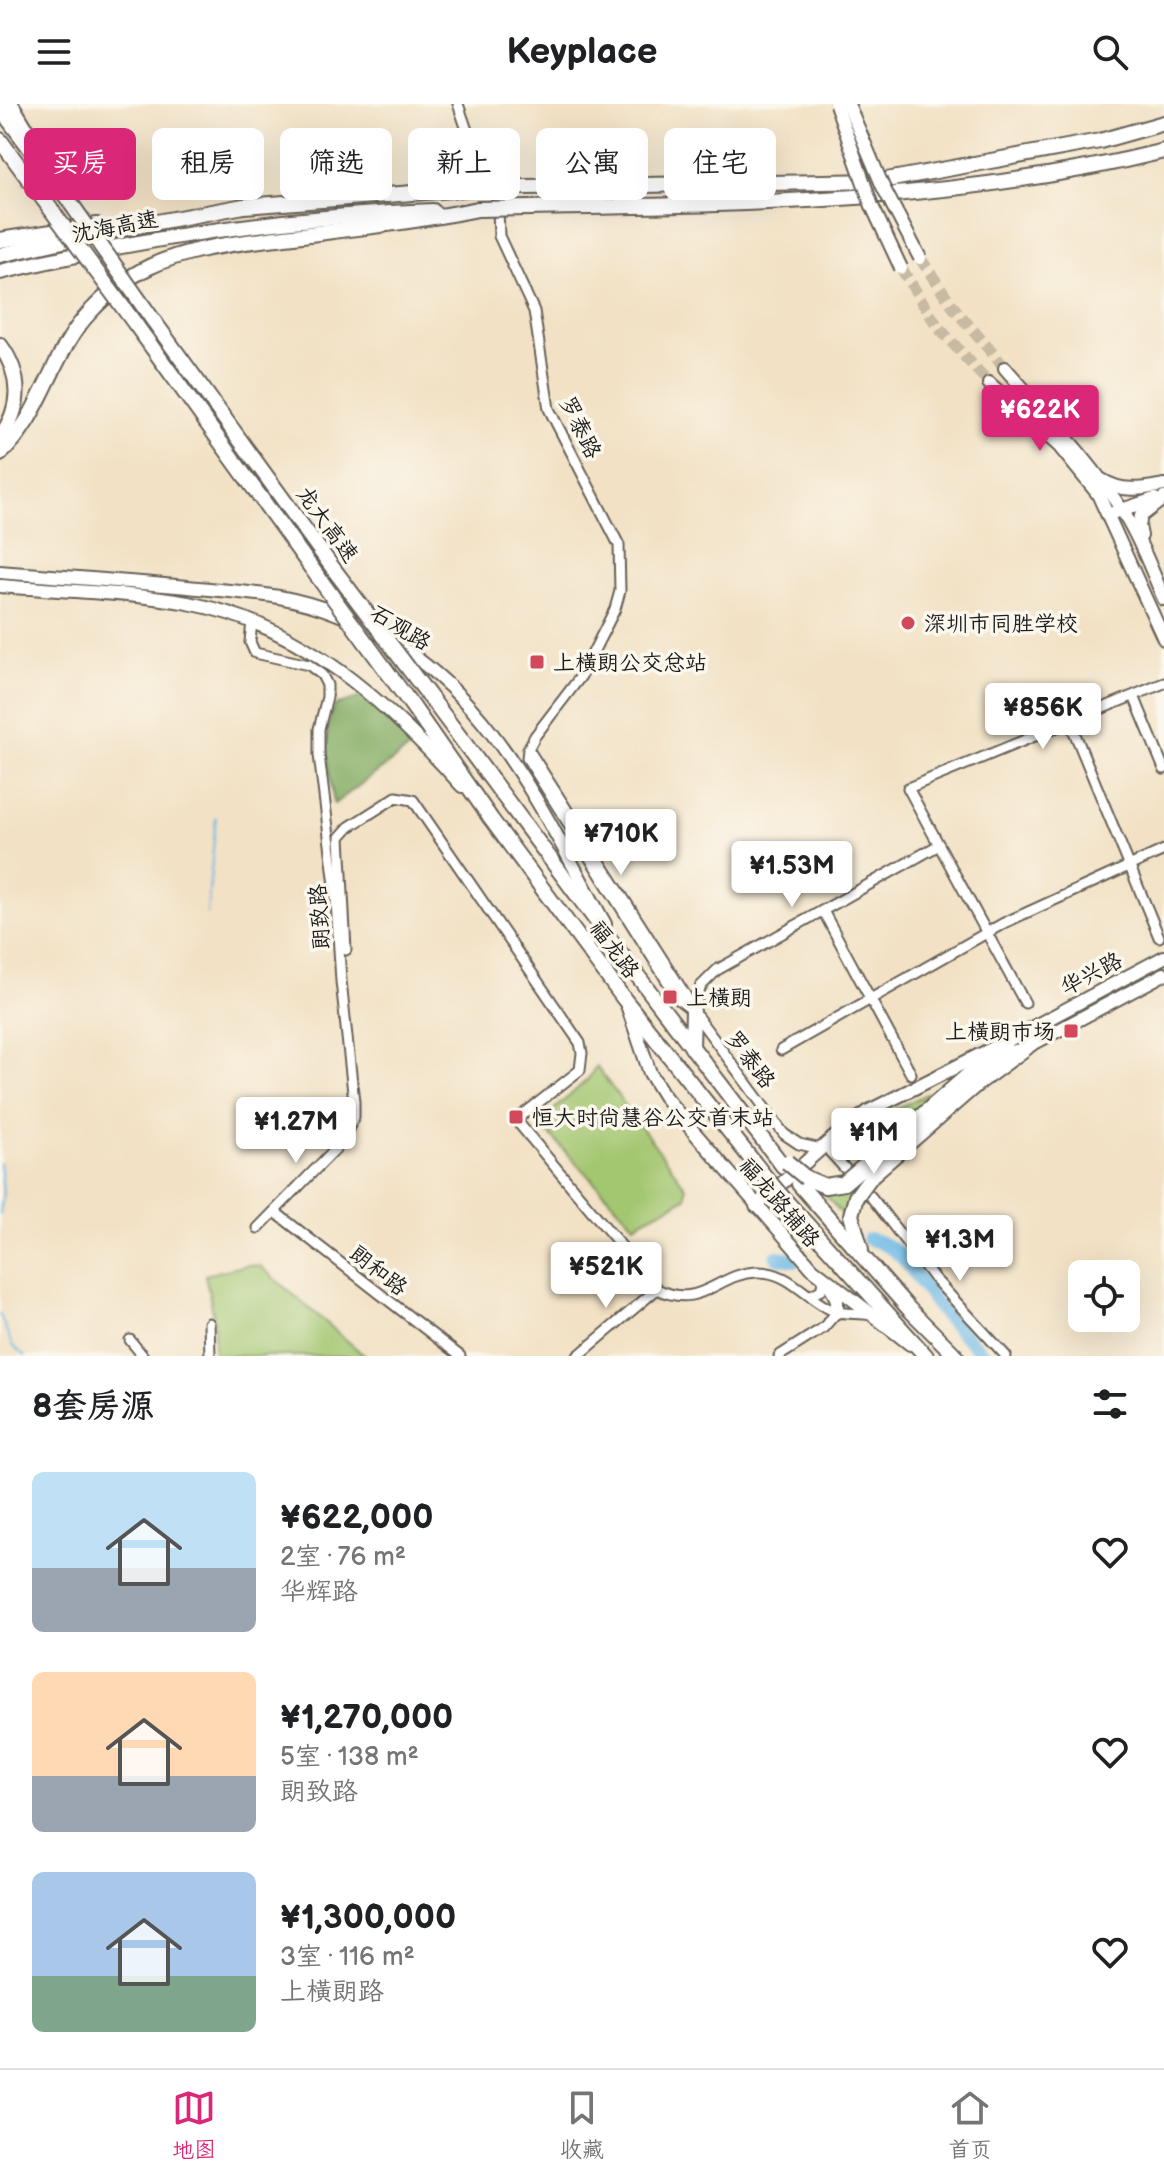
<!DOCTYPE html>
<html lang="zh">
<meta charset="utf-8">
<style>
body{margin:0;font-family:"Balsamiq Sans","LXGW WenKai TC",sans-serif;background:#f6f6f6;color:#202124;height:100vh;display:flex;flex-direction:column;font-size:30px;white-space:nowrap}
*{box-sizing:border-box;margin:0}
p{font-size:26px;color:#757577}
.icon{flex:none;width:44px;height:44px;fill:none;stroke:currentColor;stroke-width:2;stroke-linecap:round;stroke-linejoin:round}
.map{position:relative;height:1252px;overflow:hidden}
.details{display:flex;flex-direction:column;background:#fff;flex:1}
.details>*{flex:none}
.guide{position:absolute;left:24px;top:24px;width:1116px;height:72px;display:flex;gap:16px}
.controls{position:absolute;left:1068px;top:1156px;display:grid;gap:16px}
.controls a{display:grid;place-items:center;width:72px;height:72px;border-radius:12px;background:#fff;box-shadow:0 8px 32px #0002;font-size:40px}
.price{position:absolute;translate:-50% -68px;padding:0 18px;border-radius:8px;background:#fff;color:#222;font-size:26px;line-height:52px;filter:drop-shadow(0 2px 4px #0008)}
.price::after{content:'';position:absolute;left:50%;top:48px;width:24px;height:18px;margin-left:-12px;background:inherit;clip-path:polygon(0 0,100% 0,50% 100%)}
.price.selected{background:#db2777;color:#fff}
ul{padding:0;list-style:none}
li{display:flex;align-items:center;gap:24px;height:200px;padding:0 32px}
li span{display:grid;place-items:center;flex:none;width:224px;height:160px;border-radius:12px;color:#555}
li>.icon{margin-inline-start:auto}
span .icon{width:96px;height:96px;fill:#fffc;stroke-width:1}
li b{font-size:34px}
h2{display:flex;justify-content:space-between;align-items:center;height:96px;padding:0 32px;font-size:34px}
.tag{padding:0 28px;border-radius:12px;background:#fff;box-shadow:0 8px 32px #0002;font-size:28px;line-height:72px}
.tag.selected{background:#db2777;color:#fff}
header{display:flex;justify-content:space-between;align-items:center;height:104px;padding:0 32px;background:#fff;font-size:36px;font-weight:600}
.dock{display:flex;justify-content:space-around;align-items:center;height:112px;border-top:2px solid #e0e0e0;background:#fff;font-size:22px;color:#757577}
.dock a{display:grid;justify-items:center;gap:4px}
.dock .selected{color:#db2777}
.map>svg:first-child{display:block}
.green{fill:#a3c670;stroke:#607146;stroke-width:2}
.forest{fill:#82ab62;stroke:#4f643f;stroke-width:2}
.lines{fill:none;stroke-linecap:round;stroke-linejoin:round}
.stream{stroke:#6bb8e5;stroke-width:2}
.river{stroke:#6bb8e5;stroke-width:14}
.major-tunnel{stroke:#c7baa2;stroke-width:12;stroke-dasharray:12 6;stroke-linecap:butt}
.minor-casing{stroke:#676157;stroke-width:13}
.major-casing{stroke:#676157;stroke-width:16}
.highway-casing{stroke:#676157;stroke-width:18}
.minor{stroke:#fff;stroke-width:9}
.major{stroke:#fff;stroke-width:12}
.highway{stroke:#fff;stroke-width:14}
.major-bridge-casing{stroke:#676157;stroke-width:16;stroke-linecap:butt}
.highway-bridge-casing{stroke:#676157;stroke-width:18;stroke-linecap:butt}
.major-bridge{stroke:#fff;stroke-width:12}
.highway-bridge{stroke:#fff;stroke-width:14}
.poi-dot{fill:#d1495b;stroke:#fbf7ec;stroke-width:3}
.labels{text-anchor:middle;stroke-width:7;stroke-linejoin:round;paint-order:stroke}
.street-label{font-size:22px;fill:#1c1c1c;stroke:#fbf7ec}
.poi-label{font-size:22px;fill:#1c1c1c;stroke:#fbf7ec;text-anchor:start}
</style>
<header><svg class="icon" aria-label="menu" viewBox="0 0 24 24"><path d="M4 6h16M4 12h16M4 18h16"/></svg>Keyplace<svg class="icon" aria-label="search" viewBox="0 0 24 24"><circle cx="10" cy="10" r="6"/><path d="M15 15l6 6"/></svg></header>
<div class="map">
<svg width="1164" height="1252" viewBox="0 0 1164 1252">
<rect width="100%" height="100%" fill="#fbf7ec"/>
<filter id="ink" filterUnits="userSpaceOnUse"><feTurbulence type="fractalNoise" baseFrequency=".0125" numOctaves="2"/><feDisplacementMap in="SourceGraphic" scale="16" xChannelSelector="R" yChannelSelector="G"/><feConvolveMatrix kernelMatrix="1 2 1 2 8 2 1 2 1" color-interpolation-filters="sRGB"/></filter>
<filter id="wash" filterUnits="userSpaceOnUse"><feTurbulence type="fractalNoise" baseFrequency=".006" numOctaves="4" result="noise"/><feDisplacementMap in="SourceGraphic" scale="32" xChannelSelector="R" yChannelSelector="G"/><feGaussianBlur stdDeviation="1.8" result="paint"/><feColorMatrix in="noise" values="0 0 0 0 0 0 0 0 0 0 0 0 0 0 0 0 0 1.4 0 .05"/><feComposite in="paint" operator="in"/></filter>
<g filter="url(#wash)">
<rect width="100%" height="100%" fill="#f2e1c4"/>
<g class="green">
<polygon points="596,962 686,1083 686,1094 634,1121 539,1019 588,975"/>
<path d="M940 984 941 985 854 1060 845 1047C854 1020 915 996 940 984Z"/>
<polygon points="847,1083 854,1090 847,1116 824,1090"/>
<polygon points="246,1161 260,1162 365,1252 214,1252 214,1213 205,1171"/>
</g>
<path class="forest" d="M361 593 383 609 414 641 334 700C329 668 321 631 335 601Z"/>
<g class="lines">
<g class="stream">
<polyline points="207,809 216,714"/>
<polyline points="0,1059 3,1088 0,1110"/>
<polyline points="0,1211 12,1241 25,1252"/>
</g>
<g class="river">
<path d="M869 1135C906 1143 916 1175 938 1203 951 1220 970 1236 985 1252"/>
<polyline points="777,1153 795,1156"/>
</g>
</g>
</g>
<g filter="url(#ink)">
<g class="lines">
<g class="major-tunnel">
<polyline points="920,154 954,204 1005,264"/>
<polyline points="901,164 938,223 989,279"/>
</g>
<defs>
<g id="minor">
<polyline points="458,0 469,32 497,76 499,132 534,207 549,305 619,441 620,487 615,505 581,572 535,632 528,645 527,654 679,896 693,907"/>
<polyline points="252,517 250,538 255,549 309,561 322,571 327,581 327,593 319,625 319,651 335,781 341,877 354,998 354,1013 341,1039 258,1124"/>
<polyline points="1134,592 1164,665"/>
<polyline points="1070,618 1159,833"/>
<polyline points="530,648 686,892 693,907 784,1030 799,1040 821,1045"/>
<polyline points="823,807 911,970"/>
<path d="M346 846 340 733 349 723 396 693 413 696 580 939 582 949 580 966 516 1016 657 1185C701 1207 717 1169 757 1168 791 1167 806 1196 834 1207 846 1211 859 1208 871 1211"/>
<polyline points="1025,899 908,684 1164,579"/>
<polyline points="693,907 701,882 717,866 939,741"/>
<polyline points="781,946 1004,819 1164,746"/>
<polyline points="830,1048 872,1094 933,1173 1006,1252"/>
<polyline points="275,1108 460,1252"/>
<polyline points="811,1191 821,1186 824,1175"/>
<polyline points="209,1219 210,1252"/>
<polyline points="130,1236 143,1252"/>
<polyline points="578,1252 657,1185"/>
<polyline points="779,1252 823,1224 837,1208"/>
</g>
<g id="major">
<path d="M1005 264C1045 310 1093 360 1125 411 1141 437 1152 467 1164 495"/>
<polyline points="989,279 1059,342 1098,390 1164,535"/>
<path d="M1102 376C1123 389 1141 385 1164 381"/>
<polyline points="1115,408 1155,395"/>
<polyline points="1141,432 1139,422 1141,412 1164,394"/>
<path d="M0 468C63 473 126 477 188 483 218 486 249 488 279 493 360 508 430 554 482 617 532 678 567 752 605 820"/>
<path d="M0 482C62 487 127 488 188 499 302 520 387 598 462 682"/>
<polyline points="627,901 650,969 664,992 693,1027 812,1164 910,1240"/>
<polyline points="986,958 1027,943 1164,870"/>
<polyline points="756,1102 832,1035 869,1007 1007,937 1164,853"/>
<polyline points="831,1183 837,1196 837,1208"/>
</g>
<g id="highway">
<polyline points="11,0 26,25"/>
<polyline points="0,4 65,91"/>
<polyline points="0,36 44,96"/>
<polyline points="526,83 881,77 1100,37 1164,19"/>
<path d="M531 104C744 100 956 99 1164 47"/>
<polyline points="0,136 97,121"/>
<polyline points="0,151 108,127 244,102 477,84"/>
<path d="M0 168C142 134 288 112 433 107"/>
<polyline points="153,216 335,467"/>
<polyline points="136,221 310,462"/>
<path d="M0 241C22 271 22 304 0 333"/>
<path d="M0 350C43 311 51 248 91 207 107 190 128 173 149 163 190 143 240 139 285 133 350 125 414 118 478 105"/>
<polyline points="430,593 627,858 783,1062"/>
<polyline points="413,603 491,715 624,895 767,1075"/>
<polyline points="692,944 693,907"/>
<polyline points="864,1062 1007,937"/>
<polyline points="872,1071 978,979 1027,943"/>
<polyline points="806,1074 825,1082 844,1079"/>
<polyline points="799,1080 909,1205 956,1252"/>
<polyline points="856,1093 851,1111 861,1145"/>
<polyline points="783,1094 926,1252"/>
</g>
</defs>
<use href="#minor" class="minor-casing"/>
<use href="#major" class="major-casing"/>
<use href="#highway" class="highway-casing"/>
<use href="#minor" class="minor"/>
<use href="#major" class="major"/>
<use href="#highway" class="highway"/>
<defs>
<g id="major-bridge">
<polyline points="836,0 872,102 901,164"/>
<polyline points="848,0 883,83 920,154"/>
</g>
<g id="highway-bridge">
<polyline points="477,84 526,83"/>
<polyline points="65,91 153,216"/>
<polyline points="44,96 136,221"/>
<polyline points="478,105 531,104"/>
<polyline points="310,462 413,603"/>
<polyline points="335,467 430,593"/>
<polyline points="787,1058 806,1074"/>
<polyline points="767,1075 783,1094"/>
<polyline points="844,1079 864,1062"/>
<polyline points="856,1093 872,1071"/>
</g>
</defs>
<use href="#major-bridge" class="major-bridge-casing"/>
<use href="#highway-bridge" class="highway-bridge-casing"/>
<use href="#major-bridge" class="major-bridge"/>
<use href="#highway-bridge" class="highway-bridge"/>
</g>
</g>
<g class="poi-dot">
<circle cx="908" cy="519" r="8"/>
<rect x="529" y="550" width="16" height="16" rx="4"/>
<rect x="662" y="885" width="16" height="16" rx="4"/>
<rect x="1063" y="919" width="16" height="16" rx="4"/>
<rect x="508" y="1005" width="16" height="16" rx="4"/>
</g>
<g class="labels">
<g class="street-label">
<text transform="translate(115 122) rotate(-11)" y="8">沈海高速</text>
<text transform="translate(581 323) rotate(64)" y="8">罗泰路</text>
<text transform="translate(328 420) rotate(54)" y="8">龙大高速</text>
<text transform="translate(401 523) rotate(31)" y="8">石观路</text>
<text transform="translate(319 813) rotate(-94)" y="8">朗致路</text>
<text transform="translate(615 845) rotate(53)" y="8">福龙路</text>
<text transform="translate(1091 869) rotate(-28)" y="8">华兴路</text>
<text transform="translate(751 955) rotate(53)" y="8">罗泰路</text>
<text transform="translate(780 1098) rotate(49)" y="8">福龙路辅路</text>
<text transform="translate(379 1166) rotate(38)" y="8">朗和路</text>
</g>
<g class="poi-label">
<text x="924" y="527">深圳市同胜学校</text>
<text x="553" y="566">上横朗公交总站</text>
<text x="686" y="901">上横朗</text>
<text x="1055" y="935" text-anchor="end">上横朗市场</text>
<text x="532" y="1021">恒大时尚慧谷公交首末站</text>
</g>
</g>
</svg>
<div class="controls">
<a><svg class="icon" aria-label="locate" viewBox="0 0 24 24"><circle cx="12" cy="12" r="6"/><path d="M12 2v4M12 18v4M2 12h4M18 12h4"/></svg></a>
</div>
<b class="price selected" style="left:1040px;top:349px">¥622K</b>
<b class="price" style="left:1043px;top:647px">¥856K</b>
<b class="price" style="left:621px;top:773px">¥710K</b>
<b class="price" style="left:792px;top:805px">¥1.53M</b>
<b class="price" style="left:296px;top:1061px">¥1.27M</b>
<b class="price" style="left:874px;top:1072px">¥1M</b>
<b class="price" style="left:960px;top:1179px">¥1.3M</b>
<b class="price" style="left:606px;top:1206px">¥521K</b>
<div class="guide">
<a class="tag selected">买房</a>
<a class="tag">租房</a>
<a class="tag">筛选</a>
<a class="tag">新上</a>
<a class="tag">公寓</a>
<a class="tag">住宅</a>
</div>
</div>
<section class="details">
<h2>8套房源<svg class="icon" aria-label="filters" viewBox="0 0 24 24"><path d="M4 7h16M4 17h16"/><circle cx="9" cy="7" r="2"/><circle cx="15" cy="17" r="2"/></svg></h2>
<ul>
<li><span style="background:linear-gradient(#bfe0f5 60%,#9aa5b1 0)"><svg class="icon" aria-label="home" viewBox="0 0 24 24"><path d="M3 11l9-7 9 7M6 9v11h12V9"/></svg></span><div><b>¥622,000</b><p>2室 · 76 m²</p><p>华辉路</p></div><svg class="icon" aria-label="heart" viewBox="0 0 24 24"><path d="M12 20l-8-8c-3-5 5-10 8-4 3-6 11-1 8 4z"/></svg></li>
<li><span style="background:linear-gradient(#ffd9b3 65%,#9aa5b1 0)"><svg class="icon" aria-label="home" viewBox="0 0 24 24"><path d="M3 11l9-7 9 7M6 9v11h12V9"/></svg></span><div><b>¥1,270,000</b><p>5室 · 138 m²</p><p>朗致路</p></div><svg class="icon" aria-label="heart" viewBox="0 0 24 24"><path d="M12 20l-8-8c-3-5 5-10 8-4 3-6 11-1 8 4z"/></svg></li>
<li><span style="background:linear-gradient(#a9c7e8 65%,#7fa58c 0)"><svg class="icon" aria-label="home" viewBox="0 0 24 24"><path d="M3 11l9-7 9 7M6 9v11h12V9"/></svg></span><div><b>¥1,300,000</b><p>3室 · 116 m²</p><p>上横朗路</p></div><svg class="icon" aria-label="heart" viewBox="0 0 24 24"><path d="M12 20l-8-8c-3-5 5-10 8-4 3-6 11-1 8 4z"/></svg></li>
</ul>
</section>
<nav class="dock">
<a class="selected"><svg class="icon" aria-label="map" viewBox="0 0 24 24"><path d="M3 6l6-2 6 2 6-2v14l-6 2-6-2-6 2zM9 4v14M15 6v14"/></svg>地图</a>
<a><svg class="icon" aria-label="saved" viewBox="0 0 24 24"><path d="M7 4h10v16l-5-4-5 4z"/></svg>收藏</a>
<a><svg class="icon" aria-label="home" viewBox="0 0 24 24"><path d="M3 11l9-7 9 7M6 9v11h12V9"/></svg>首页</a>
</nav>
